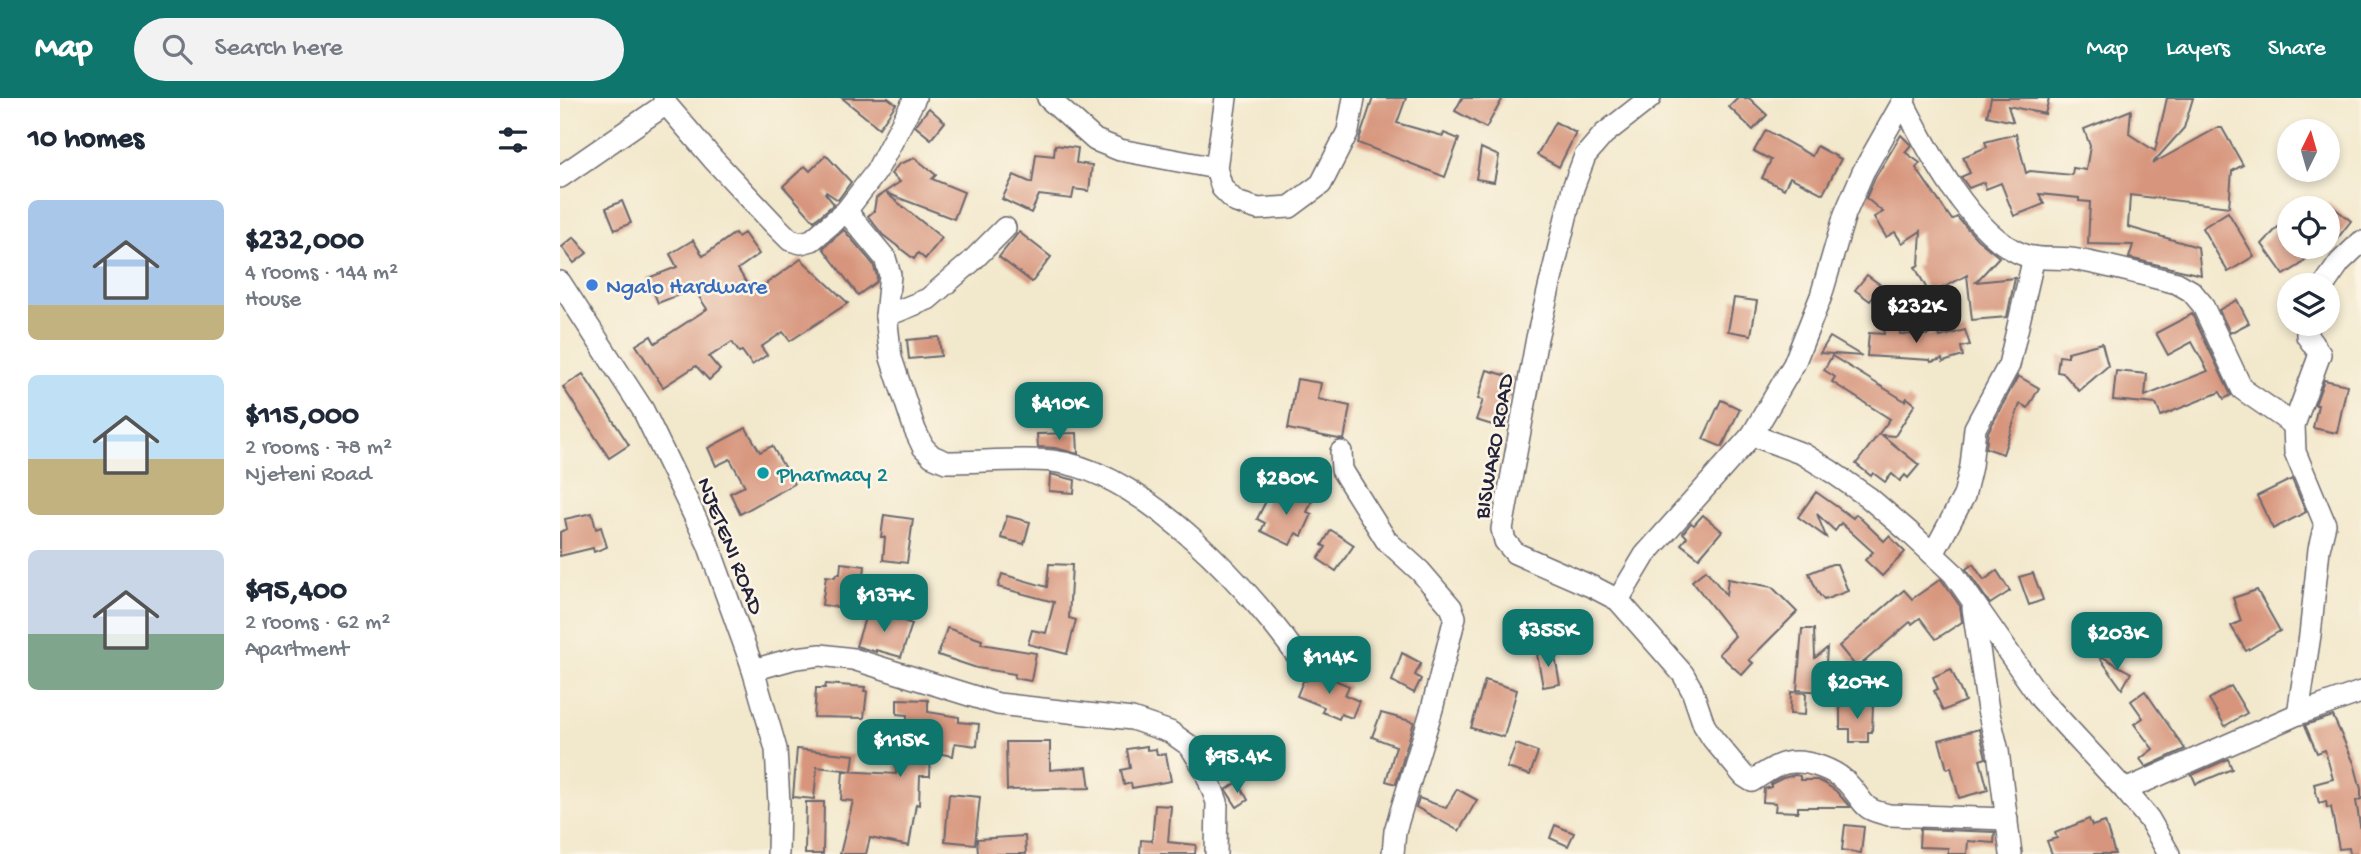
<!DOCTYPE html>
<meta charset="utf-8">
<style>
body{margin:0;font-family:"Gochi Hand",sans-serif;background:#f2f2f3;color:#1f2937;height:100vh;display:flex;flex-direction:column;font-size:26px;white-space:nowrap}
*{box-sizing:border-box;margin:0}
p{font-size:23px;color:#747a83}
.icon{flex:none;width:38px;height:38px;fill:none;stroke:currentColor;stroke-width:2;stroke-linecap:round;stroke-linejoin:round}
.map{position:relative;flex:1;overflow:hidden}
.panel{display:flex;flex-direction:column;background:#fff;width:560px}
.panel>*{flex:none}
.needle{width:46px;rotate:5deg}
.buttons{position:absolute;left:1717px;top:21px;display:grid;gap:14px}
.buttons a{display:grid;place-items:center;width:63px;height:63px;border-radius:50%;background:#fff;box-shadow:0 4px 10px #0003;font-size:35px}
.price{position:absolute;translate:-50% -60px;padding:0 16px;border-radius:14px;background:#0f766e;color:#fff;font-size:23px;line-height:46px;filter:drop-shadow(0 2px 4px #0008)}
.price::after{content:'';position:absolute;left:50%;top:42px;width:21px;height:16px;margin-left:-10px;background:inherit;clip-path:polygon(0 0,100% 0,50% 100%)}
.price.current{background:#222;color:#fff}
ul{padding:0;list-style:none}
li{display:flex;align-items:center;gap:21px;height:175px;padding:0 28px}
li span{display:grid;place-items:center;flex:none;width:196px;height:140px;border-radius:10px;color:#555}
li>.icon{margin-inline-start:auto}
span .icon{width:84px;height:84px;fill:#fffc;stroke-width:1}
li b{font-size:30px}
h2{display:flex;justify-content:space-between;align-items:center;height:84px;padding:0 28px;font-size:30px}
header{display:flex;align-items:center;gap:42px;box-sizing:border-box;height:98px;padding:0 35px;background:#0f766e;color:#fff}
header strong{font-size:33px}
nav{display:flex;gap:38px;margin-inline-start:auto;font-size:24px}
.search{width:490px;height:63px;background:#f2f2f3;display:flex;align-items:center;gap:18px;box-sizing:border-box;padding:0 24px;border-radius:38px;color:#747a83;font-size:26px}
main{display:flex;flex:1;min-height:0}
.map>svg:first-child{display:block}
.building{fill:#d7957d}
.lines{fill:none;stroke-linecap:round;stroke-linejoin:round}
.minor-casing{stroke:#6b676e;stroke-width:24}
.minor{stroke:#fff;stroke-width:21}
.shop-dot{fill:#3f7fe0;stroke:#fcf5e5;stroke-width:2.5}
.culture-dot{fill:#0f9aa8;stroke:#fcf5e5;stroke-width:2.5}
.labels{text-anchor:middle;stroke-width:5;stroke-linejoin:round;paint-order:stroke}
.shop-label{font-size:23px;fill:#366cbe;stroke:#fcf5e5;text-anchor:start}
.street-label{font-size:23px;fill:#22223b;stroke:#fcf5e5}
.culture-label{font-size:23px;fill:#0d838f;stroke:#fcf5e5;text-anchor:start}
</style>
<header>
<strong>Map</strong>
<div class="search"><svg class="icon" aria-label="search" viewBox="0 0 24 24"><circle cx="10" cy="10" r="6"/><path d="M15 15l6 6"/></svg>Search here</div>
<nav><a>Map</a><a>Layers</a><a>Share</a></nav>
</header>
<main>
<section class="panel">
<h2>10 homes<svg class="icon" aria-label="filters" viewBox="0 0 24 24"><path d="M4 7h16M4 17h16"/><circle cx="9" cy="7" r="2"/><circle cx="15" cy="17" r="2"/></svg></h2>
<ul>
<li><span style="background:linear-gradient(#a9c7e8 75%,#c2b280 0)"><svg class="icon" aria-label="home" viewBox="0 0 24 24"><path d="M3 11l9-7 9 7M6 9v11h12V9"/></svg></span><div><b>$232,000</b><p>4 rooms · 144 m²</p><p>House</p></div></li>
<li><span style="background:linear-gradient(#bfe0f5 60%,#c2b280 0)"><svg class="icon" aria-label="home" viewBox="0 0 24 24"><path d="M3 11l9-7 9 7M6 9v11h12V9"/></svg></span><div><b>$115,000</b><p>2 rooms · 78 m²</p><p>Njeteni Road</p></div></li>
<li><span style="background:linear-gradient(#c9d6e8 60%,#7fa58c 0)"><svg class="icon" aria-label="home" viewBox="0 0 24 24"><path d="M3 11l9-7 9 7M6 9v11h12V9"/></svg></span><div><b>$95,400</b><p>2 rooms · 62 m²</p><p>Apartment</p></div></li>
</ul>
</section>
<div class="map">
<svg width="1801" height="756" viewBox="0 0 1801 756">
<rect width="100%" height="100%" fill="#fcf5e5"/>
<filter id="ink" filterUnits="userSpaceOnUse"><feTurbulence type="fractalNoise" baseFrequency=".0143" numOctaves="2"/><feDisplacementMap in="SourceGraphic" scale="14" xChannelSelector="R" yChannelSelector="G"/><feConvolveMatrix kernelMatrix="1 2 1 2 8 2 1 2 1" color-interpolation-filters="sRGB"/></filter>
<filter id="wash" filterUnits="userSpaceOnUse"><feTurbulence type="fractalNoise" baseFrequency=".00686" numOctaves="4" result="noise"/><feDisplacementMap in="SourceGraphic" scale="28" xChannelSelector="R" yChannelSelector="G"/><feGaussianBlur stdDeviation="1.57" result="paint"/><feColorMatrix in="noise" values="0 0 0 0 0 0 0 0 0 0 0 0 0 0 0 0 0 1.4 0 .05"/><feComposite in="paint" operator="in"/></filter>
<g filter="url(#wash)">
<rect width="100%" height="100%" fill="#f2e8cc"/>
<g id="blocks">
<g class="building">
<polygon points="282,0 328,0 336,6 319,30"/>
<polygon points="813,0 846,0 837,25 883,38 884,35 899,41 885,79 798,45"/>
<polygon points="902,0 943,0 926,30 895,13"/>
<polygon points="1178,0 1189,0 1207,17 1193,32 1169,9"/>
<polygon points="1431,0 1489,0 1485,16 1448,8 1453,24 1427,18"/>
<polygon points="1607,0 1633,0 1624,30 1592,66 1657,30 1662,30 1683,67 1672,73 1669,109 1570,97 1568,129 1638,149 1641,177 1569,160 1573,147 1528,146 1530,104 1519,103 1519,100 1479,96 1484,106 1454,118 1441,85 1426,91 1424,84 1409,90 1401,79 1410,75 1403,59 1427,49 1425,44 1456,36 1466,75 1470,73 1512,77 1513,70 1526,72 1530,48 1524,31 1571,12 1569,36 1595,53"/>
<polygon points="369,10 385,24 371,41 355,28"/>
<polygon points="995,24 1016,35 999,69 977,57"/>
<polygon points="1206,32 1252,58 1257,48 1281,61 1263,96 1230,79 1224,91 1202,80 1211,62 1194,53"/>
<polygon points="1341,37 1351,47 1345,54 1360,65 1356,70 1392,122 1397,119 1417,141 1439,159 1416,184 1455,180 1447,219 1412,222 1407,177 1370,197 1355,169 1359,167 1361,133 1342,145 1335,134 1326,139 1314,119 1323,114 1306,100 1315,80"/>
<polygon points="495,47 518,50 516,65 532,67 529,93 514,91 512,101 479,97 471,115 442,101 454,77 472,85 476,56 494,58"/>
<polygon points="921,50 939,58 934,84 916,81"/>
<polygon points="266,57 291,84 278,102 266,94 265,95 274,106 254,123 223,88 245,68 250,73"/>
<polygon points="355,60 376,77 372,81 404,94 394,121 326,95 382,140 365,161 358,155 354,161 323,137 308,118 314,113 316,100 340,84 331,76 339,66"/>
<polygon points="62,103 71,125 55,132 46,110"/>
<polygon points="1768,105 1791,123 1776,142 1768,136"/>
<polygon points="1668,114 1694,158 1668,174 1642,130"/>
<polygon points="1729,122 1729,149 1757,149 1740,167 1724,177 1702,146 1718,129 1721,131"/>
<polygon points="284,132 313,166 317,178 316,184 298,197 263,150"/>
<polygon points="459,134 491,159 472,184 439,159"/>
<polygon points="175,135 178,139 184,135 199,156 178,171 193,195 241,161 288,205 230,243 223,234 201,249 207,257 192,267 182,253 179,254 172,244 149,259 160,272 149,282 136,268 103,289 76,247 91,238 95,245 147,211 134,191 98,205 88,180 117,169 110,156 133,142 143,158"/>
<polygon points="14,139 27,155 14,165 2,149"/>
<polygon points="1307,177 1322,188 1310,203 1295,192"/>
<polygon points="1174,200 1197,203 1191,237 1168,233"/>
<polygon points="1677,202 1689,225 1670,235 1659,212"/>
<polygon points="1632,216 1671,297 1664,301 1660,294 1601,318 1596,306 1553,302 1556,273 1587,276 1585,298 1648,273 1632,244 1608,257 1596,235"/>
<polygon points="1325,224 1340,225 1340,236 1368,237 1378,234 1380,239 1405,232 1410,247 1401,249 1403,258 1383,264 1382,261 1371,264 1370,262 1307,258 1309,235 1324,236"/>
<polygon points="379,239 381,258 349,261 347,242"/>
<polygon points="1270,239 1302,258 1260,255"/>
<polygon points="1542,245 1548,268 1519,293 1503,275 1497,274 1499,258 1508,259 1508,254"/>
<polygon points="1272,258 1345,303 1347,300 1355,306 1335,338 1322,337 1359,367 1348,380 1345,377 1340,383 1332,376 1325,384 1313,375 1311,378 1296,366 1330,321 1272,284 1275,279 1264,272"/>
<polygon points="927,272 955,280 939,329 916,322 923,302 918,301"/>
<polygon points="23,276 69,347 49,360 3,289"/>
<polygon points="1458,278 1479,290 1468,310 1460,306 1443,356 1426,350 1428,334"/>
<polygon points="737,281 761,285 758,301 790,308 784,342 728,331"/>
<polygon points="1764,282 1787,287 1777,335 1753,330 1758,307 1755,307"/>
<polygon points="1161,302 1180,311 1162,349 1143,341"/>
<polygon points="186,330 200,354 212,348 234,386 180,416 170,395 185,388 170,361 156,368 148,350"/>
<polygon points="517,335 518,356 495,350 478,349 477,336"/>
<polygon points="490,376 515,382 514,395 489,393"/>
<polygon points="1732,381 1746,414 1713,431 1697,398"/>
<polygon points="726,391 752,403 747,414 752,416 742,438 736,435 730,447 701,433 705,425 697,421 708,399 720,404"/>
<polygon points="1256,394 1293,420 1296,416 1324,443 1329,438 1345,454 1322,478 1305,462 1313,454 1281,425 1275,433 1257,416 1266,439 1238,419"/>
<polygon points="32,415 36,431 41,429 47,449 34,454 33,450 0,458 0,434 7,431 5,421"/>
<polygon points="324,417 353,421 347,465 323,462 325,439 321,439"/>
<polygon points="1143,417 1162,433 1139,460 1121,446 1127,439 1123,435 1131,425 1134,427"/>
<polygon points="447,418 470,424 464,446 441,440"/>
<polygon points="771,432 794,447 776,473 758,461 766,449 762,447"/>
<polygon points="281,465 305,468 300,512 262,507 266,478 275,479 276,476 280,476"/>
<polygon points="489,466 512,467 509,520 516,522 507,556 468,546 472,532 486,535 494,504 438,489 442,476 487,489"/>
<polygon points="1272,466 1277,466 1288,493 1264,502 1258,495 1249,475"/>
<polygon points="1413,466 1424,482 1437,473 1450,493 1430,506 1406,471"/>
<polygon points="1146,472 1166,497 1168,481 1212,489 1237,514 1189,562 1193,565 1182,577 1159,556 1175,538 1132,483"/>
<polygon points="1473,475 1483,502 1469,507 1459,479"/>
<polygon points="1381,481 1400,508 1402,524 1376,541 1360,520 1352,526 1350,524 1297,570 1279,548 1344,492 1352,501"/>
<polygon points="1697,492 1720,533 1686,553 1671,528 1681,523 1673,500"/>
<polygon points="308,511 352,526 341,559 316,552 316,554 296,548"/>
<polygon points="387,530 422,542 421,546 476,555 471,583 454,580 455,576 417,570 378,557"/>
<polygon points="1242,531 1254,531 1255,560 1267,550 1264,594 1237,592"/>
<polygon points="994,553 1000,586 983,589 977,556"/>
<polygon points="842,555 861,565 855,577 861,581 854,595 832,583"/>
<polygon points="1537,556 1571,575 1562,591"/>
<polygon points="1391,571 1405,603 1383,613 1374,593 1378,591 1373,579"/>
<polygon points="758,575 789,588 785,597 799,603 792,620 781,616 779,621 762,614 764,609 737,598 743,583 753,581"/>
<polygon points="925,582 957,592 944,639 911,630"/>
<polygon points="266,586 305,589 304,593 307,593 304,620 254,619 256,590 265,590"/>
<polygon points="1671,588 1687,615 1665,628 1649,601"/>
<polygon points="1585,593 1625,651 1586,669 1580,661 1593,651 1574,626 1583,620 1571,603"/>
<polygon points="1231,594 1246,595 1245,617 1230,616"/>
<polygon points="337,601 368,602 368,614 399,619 399,624 419,626 417,648 395,645 393,658 371,654 370,678 360,678 359,707 356,706 349,748 310,740 306,756 280,756 293,703 281,702 283,673 336,676 336,666 341,666 341,655 346,655 347,617 337,616"/>
<polygon points="1280,606 1313,606 1312,634 1308,634 1308,644 1290,644 1290,631 1280,631"/>
<polygon points="821,615 854,624 836,686 826,683 836,648 812,639"/>
<polygon points="1773,618 1794,665 1801,691 1801,701 1796,703 1801,733 1801,756 1790,756 1789,750 1779,751 1771,709 1767,710 1766,703 1759,705 1754,686 1773,681 1765,652 1757,655 1745,627"/>
<polygon points="1419,631 1426,660 1420,662 1428,692 1399,700 1391,669 1387,671 1379,642"/>
<polygon points="446,644 490,644 490,672 527,669 530,690 447,692"/>
<polygon points="956,646 978,654 970,677 947,670"/>
<polygon points="587,648 587,652 596,651 597,657 606,656 611,683 572,690 571,685 564,687 561,672 570,670 567,651"/>
<polygon points="237,651 294,657 292,673 257,669 254,701 233,699"/>
<polygon points="1668,661 1672,671 1636,686 1632,677"/>
<polygon points="1235,677 1240,678 1240,682 1257,682 1264,685 1276,693 1290,709 1238,709 1238,714 1215,713 1216,705 1203,704 1204,691 1211,689 1211,686 1223,680"/>
<polygon points="678,684 688,702 677,709 666,692"/>
<polygon points="897,691 917,702 899,733 856,709 859,700 886,710"/>
<polygon points="389,696 420,699 415,746 385,743"/>
<polygon points="246,704 264,704 263,756 245,756"/>
<polygon points="595,707 611,708 608,744 636,747 635,756 580,756 581,742 592,743"/>
<polygon points="1529,721 1532,728 1545,724 1555,756 1492,756 1487,743 1497,740 1495,735"/>
<polygon points="995,727 1014,735 1008,748 990,740"/>
<polygon points="1285,727 1304,729 1301,755 1282,752"/>
<polygon points="1360,731 1435,734 1434,745 1408,743 1407,756 1388,756 1388,750 1359,749"/>
<polygon points="465,738 466,756 418,756 417,741"/>
</g>
</g>
</g>
<g filter="url(#ink)">
<use href="#blocks" fill-opacity="0" stroke="#6b676e" stroke-width="2"/>
<g class="lines">
<defs>
<g id="minor">
<polyline points="104,0 106,6 153,61 215,127 230,142 241,145 252,142 286,113 316,74 355,0"/>
<polyline points="488,0 535,42 560,52 656,70"/>
<polyline points="666,0 656,70 662,90 676,104 698,111 730,109 761,86 788,33 794,0"/>
<path d="M1090 0 1044 36 1025 58 1013 90 977 240 942 431 945 443 955 455 1035 490 1058 502 1123 576 1132 592 1144 627 1153 641 1184 678 1192 683C1202 677 1215 667 1226 665 1247 661 1278 672 1291 689 1307 708 1302 711 1329 717L1447 721"/>
<path d="M1343 4C1367 51 1412 138 1464 157 1481 163 1500 158 1518 162 1551 168 1584 177 1617 185L1631 193 1642 206 1682 291 1734 327"/>
<polyline points="0,79 106,6"/>
<path d="M286 113 325 160 330 177 326 218 331 260 355 332 363 349 372 358 386 364C421 364 458 360 492 363 585 373 696 497 746 570"/>
<polyline points="0,184 83,312 148,446 191,565 216,651 219,705 218,756"/>
<polyline points="1764,187 1780,164 1801,144"/>
<polyline points="326,218 368,201 410,165 445,130"/>
<polyline points="1192,337 1243,356 1272,374 1308,399 1349,434 1393,475 1481,601 1565,692 1589,721 1609,756"/>
<polyline points="781,354 782,372 826,442 860,473 891,509 895,519 872,611 835,733 833,756"/>
<polyline points="1373,456 1404,398 1411,368 1415,330 1449,267 1474,159"/>
<polyline points="1058,502 1085,457 1192,337 1234,266 1261,198 1285,116 1303,74 1345,0"/>
<polyline points="1413,510 1428,612 1438,653 1451,756"/>
<polyline points="193,572 236,560 261,557 293,561 438,606 572,621 610,634 630,648 645,672 657,704 656,756"/>
<polyline points="1738,616 1750,537 1759,451 1765,426 1735,354 1734,327 1760,256 1747,238 1747,226"/>
<polyline points="1565,692 1738,616 1801,594"/>
</g>
</defs>
<use href="#minor" class="minor-casing"/>
<use href="#minor" class="minor"/>
</g>
</g>
<circle class="shop-dot" cx="32" cy="187" r="7"/>
<circle class="culture-dot" cx="203" cy="375" r="7"/>
<g class="labels">
<g class="shop-label">
<text x="46" y="195">Ngalo Hardware</text>
</g>
<g class="street-label">
<text transform="translate(932 348) rotate(-80)" y="8">BISWARO ROAD</text>
<text transform="translate(172 447) rotate(68)" y="8">NJETENI ROAD</text>
</g>
<g class="culture-label">
<text x="217" y="383">Pharmacy 2</text>
</g>
</g>
</svg>
<div class="buttons">
<a><svg class="needle" viewBox="-14 -14 28 28"><path d="M0-13l5 13h-10z" fill="#e53935"/><path d="M0 13l5-13h-10z" fill="#747a83"/></svg></a>
<a><svg class="icon" aria-label="locate" viewBox="0 0 24 24"><circle cx="12" cy="12" r="6"/><path d="M12 2v4M12 18v4M2 12h4M18 12h4"/></svg></a>
<a><svg class="icon" aria-label="layers" viewBox="0 0 24 24"><path d="M12 4l9 5-9 5-9-5zM3 14l9 5 9-5"/></svg></a>
</div>
<b class="price current" style="left:1356px;top:247px">$232K</b>
<b class="price" style="left:499px;top:344px">$410K</b>
<b class="price" style="left:726px;top:419px">$280K</b>
<b class="price" style="left:324px;top:536px">$137K</b>
<b class="price" style="left:988px;top:571px">$355K</b>
<b class="price" style="left:1557px;top:574px">$203K</b>
<b class="price" style="left:769px;top:598px">$114K</b>
<b class="price" style="left:1297px;top:623px">$207K</b>
<b class="price" style="left:340px;top:681px">$115K</b>
<b class="price" style="left:677px;top:697px">$95.4K</b>
</div>
</main>
